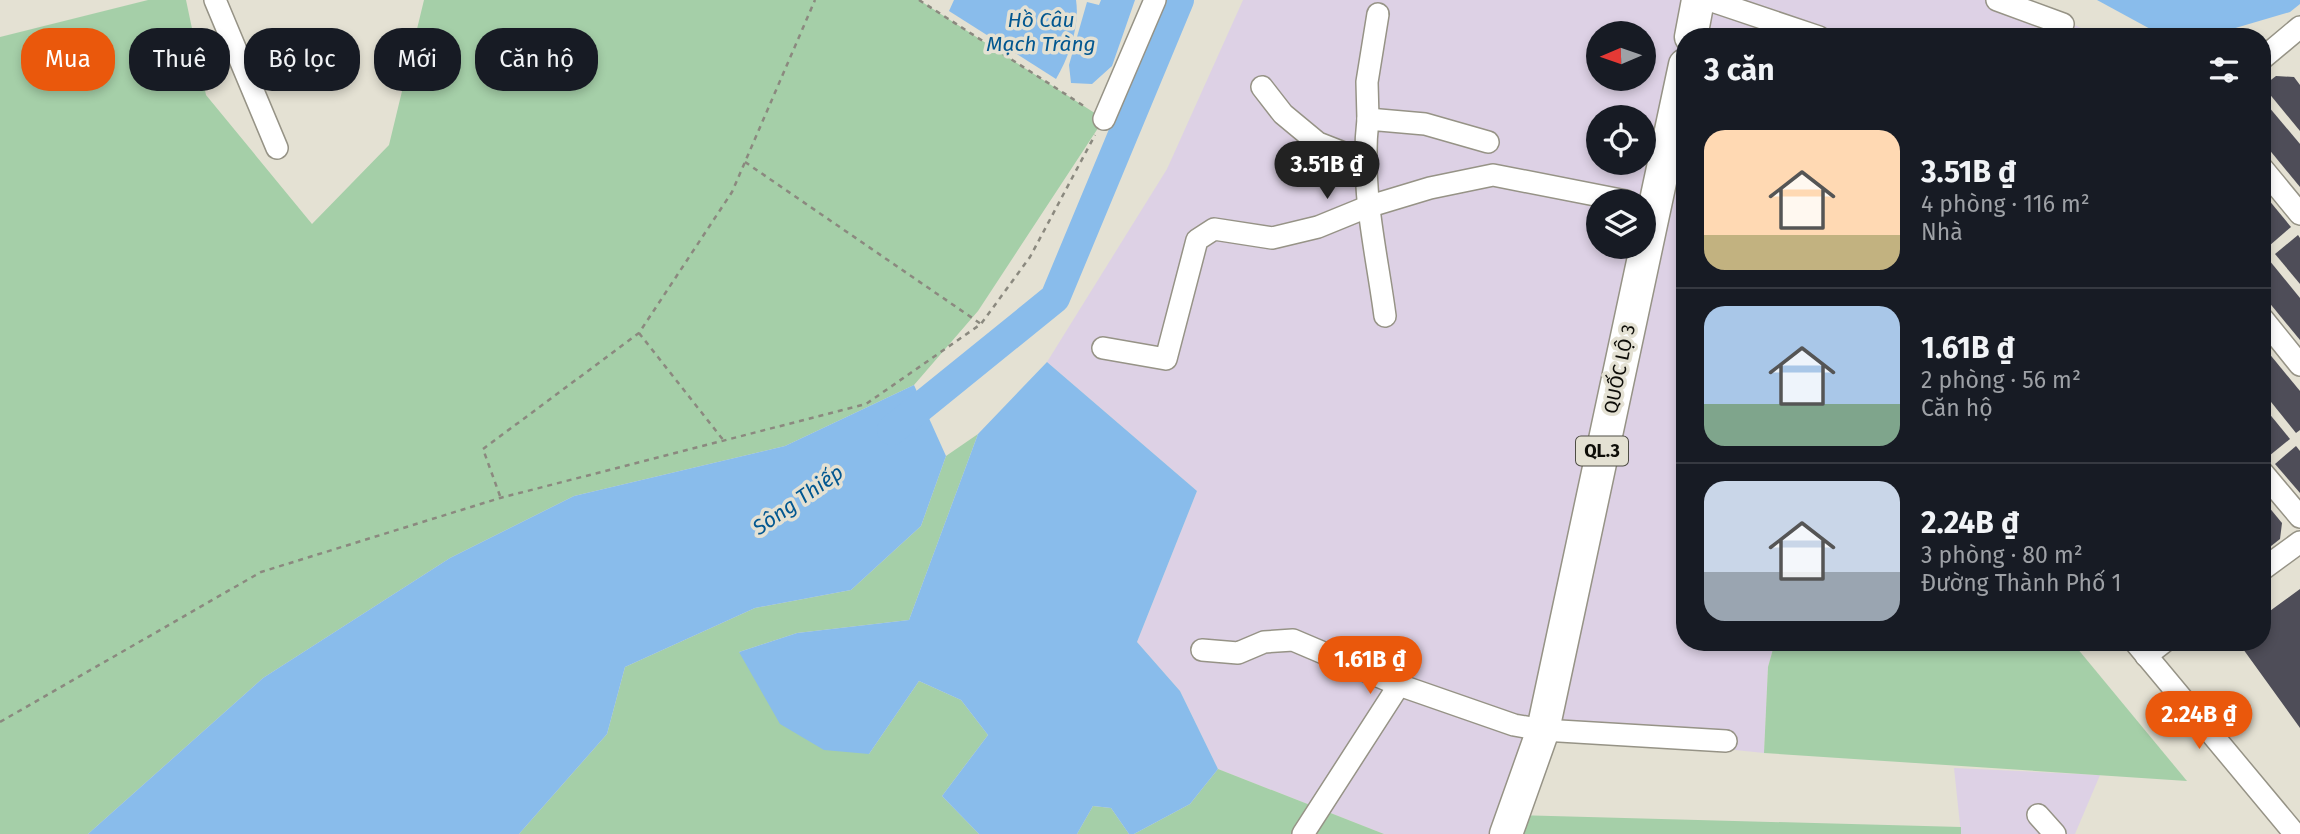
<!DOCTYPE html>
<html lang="vi">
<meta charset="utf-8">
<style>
body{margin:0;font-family:"Fira Sans",sans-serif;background:#20242c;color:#f1f3f6;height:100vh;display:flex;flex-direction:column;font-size:26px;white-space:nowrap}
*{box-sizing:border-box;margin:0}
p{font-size:23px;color:#9ea1a6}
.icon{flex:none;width:38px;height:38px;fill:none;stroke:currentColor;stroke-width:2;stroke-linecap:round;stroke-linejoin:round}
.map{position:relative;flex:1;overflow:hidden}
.details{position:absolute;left:1676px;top:28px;width:595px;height:623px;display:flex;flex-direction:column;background:#171b24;border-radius:28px;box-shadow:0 4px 10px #0003}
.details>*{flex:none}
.hud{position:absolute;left:21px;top:28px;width:665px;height:63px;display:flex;gap:14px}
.needle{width:46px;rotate:268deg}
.fabs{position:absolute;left:1586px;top:21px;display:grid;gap:14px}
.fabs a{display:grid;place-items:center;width:70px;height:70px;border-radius:50%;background:#171b24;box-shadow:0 4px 10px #0003;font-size:35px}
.price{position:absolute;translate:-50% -60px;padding:0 16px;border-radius:24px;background:#ea580c;color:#fff;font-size:23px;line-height:46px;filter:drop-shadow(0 2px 4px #0008)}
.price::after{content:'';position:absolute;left:50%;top:42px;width:21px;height:16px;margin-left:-10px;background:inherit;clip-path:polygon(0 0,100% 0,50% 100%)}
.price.active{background:#222;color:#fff}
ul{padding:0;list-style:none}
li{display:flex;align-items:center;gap:21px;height:175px;padding:0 28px}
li+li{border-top:2px solid #363941}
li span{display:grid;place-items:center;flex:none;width:196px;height:140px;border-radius:21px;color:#555}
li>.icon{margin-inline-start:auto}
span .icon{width:84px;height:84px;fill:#fffc;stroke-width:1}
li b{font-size:30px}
h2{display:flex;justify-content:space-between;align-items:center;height:84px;padding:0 28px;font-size:30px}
.chip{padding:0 24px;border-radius:28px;background:#171b24;box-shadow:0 4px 10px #0003;font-size:24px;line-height:63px}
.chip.active{background:#ea580c;color:#fff}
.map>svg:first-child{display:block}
.industrial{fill:#ddd1e5;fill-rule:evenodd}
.green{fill:#a5cfa8}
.water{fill:#89bceb}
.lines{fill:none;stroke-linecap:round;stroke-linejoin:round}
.river{stroke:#89bceb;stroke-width:30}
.building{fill:#4e4d58}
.minor-casing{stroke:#969386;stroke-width:24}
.highway-casing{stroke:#969386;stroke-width:35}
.path{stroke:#8b897f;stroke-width:2.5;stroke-dasharray:5 5;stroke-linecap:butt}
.minor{stroke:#fff;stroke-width:21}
.highway{stroke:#fff;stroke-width:32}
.labels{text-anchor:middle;stroke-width:7;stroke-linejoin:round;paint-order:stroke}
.shield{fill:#e4e1d3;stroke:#4e4d45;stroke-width:2}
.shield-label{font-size:18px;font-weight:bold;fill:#0e0d08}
.street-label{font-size:19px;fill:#0e0d08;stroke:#e4e1d3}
.water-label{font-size:21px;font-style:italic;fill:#025790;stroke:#e4e1d3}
</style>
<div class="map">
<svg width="2300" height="834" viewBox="0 0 2300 834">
<rect width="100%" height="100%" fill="#e4e1d3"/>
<g class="industrial">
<path d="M1243 0H2019L2101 37H1685V642H1775L1768 667 1764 753 1544 730 1506 834H1384L1218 769 1180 691 1137 642 1197 491 1047 362 1167 169ZM1598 33H1643V79H1598ZM1598 117H1643V163H1598ZM1598 201H1643V247H1598Z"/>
<polygon points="1954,768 2100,775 2075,834 1961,834"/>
</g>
<g class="green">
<polygon points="148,0 186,0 206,95 312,224 389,145 424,0 919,0 1104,119 978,311 914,385 785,446 574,496 450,558 263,678 88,834 0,834 0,37"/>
<polygon points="978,434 909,620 797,633 739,652 869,754 919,681 961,700 988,735 942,796 979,834 519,834 607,734 625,667 755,608 851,590 921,526 946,456"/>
<polygon points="1775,642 2072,642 2187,781 1764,753 1768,667"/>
<polygon points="1218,769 1384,834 1134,834 1190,804"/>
<polygon points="1093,806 1111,808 1129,834 1077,834"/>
<polygon points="1513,815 1961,827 1961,834 1506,834"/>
</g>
<g class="water">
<path d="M954 0H1076C1080 26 1069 57 1056 79L949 11Z"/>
<polygon points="1101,0 1135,0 1112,66 1092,84 1071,83 1069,65 1087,2 1099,5"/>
<polygon points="2097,0 2300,0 2300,4 2290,12 2205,37 2165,37"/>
<polygon points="1047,362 1197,491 1137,642 1180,691 1218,769 1190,804 1134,834 1129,834 1111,808 1093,806 1077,834 979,834 942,796 988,735 961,700 919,681 869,754 824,750 780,724 739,652 797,633 909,620 978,434"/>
<polygon points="914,385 946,456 921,526 851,590 755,608 625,667 607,734 519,834 88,834 263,678 450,558 574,496 785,446"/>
</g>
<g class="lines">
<polyline class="river" points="892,430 1055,298 1179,0"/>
</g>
<g class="building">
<polygon points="2276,76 2294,77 2300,85 2300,131 2263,86"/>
<polygon points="2263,100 2300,144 2300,187 2263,142"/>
<polygon points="2263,193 2291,227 2269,246 2263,239"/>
<polygon points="2298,235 2300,238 2300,284 2275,254"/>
<polygon points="2269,260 2300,298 2300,340 2263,295 2263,264"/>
<polygon points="2263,346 2300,391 2300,430 2296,433 2263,392"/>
<polygon points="2263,406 2290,439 2269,456 2263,449"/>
<polygon points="2296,446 2300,451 2300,493 2275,464"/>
<polygon points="2263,500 2282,523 2280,539 2266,550 2263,546"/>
<polygon points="2300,589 2300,728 2238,642 2263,642 2263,616"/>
</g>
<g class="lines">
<defs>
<g id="minor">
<polyline points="215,0 277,148"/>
<polyline points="1709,0 1819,37"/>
<polyline points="1997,0 2063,24 2057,37"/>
<polyline points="2263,58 2300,27"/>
<polyline points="1262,87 1283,114 1318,143 1364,161"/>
<polyline points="1104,119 1155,0"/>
<polyline points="1368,119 1367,82 1378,14"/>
<polyline points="2263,169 2300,214"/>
<path d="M1385 316C1376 248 1360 188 1368 119L1425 124 1488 142"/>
<polyline points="2263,319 2300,365"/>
<polyline points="1103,348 1166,359 1197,240 1214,229 1272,238 1318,227 1367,207 1430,188 1493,175 1626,201"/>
<polyline points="2263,473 2300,517"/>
<polyline points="2263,569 2300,542"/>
<polyline points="2135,642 2295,834"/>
<polyline points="1202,650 1238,653 1264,642 1293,640 1399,685 1514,725 1543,730 1726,741"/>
<polyline points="2146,656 2164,642"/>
<polyline points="2038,815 2055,834"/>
<polyline points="1303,834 1399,685"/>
</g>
<g id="highway">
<polyline points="1691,37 1698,0"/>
<polyline points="1506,834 1543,730 1685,65"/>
</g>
</defs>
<use href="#minor" class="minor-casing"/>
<use href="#highway" class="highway-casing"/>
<g class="path">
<polyline points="919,0 1087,108"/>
<polyline points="745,162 981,324"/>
<polyline points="639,333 724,441"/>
<polyline points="500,496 483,449 639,333 732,192 815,0"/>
<polyline points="0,722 261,572 500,498 866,404 981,324 1030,257 1095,135"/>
</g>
<use href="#minor" class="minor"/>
<use href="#highway" class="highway"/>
</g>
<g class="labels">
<rect class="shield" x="1576" y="436.5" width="52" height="29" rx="5"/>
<g class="shield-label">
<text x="1602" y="457">QL.3</text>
</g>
<g class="street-label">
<text transform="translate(1619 369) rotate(-78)" y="7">QUỐC LỘ 3</text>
</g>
<g class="water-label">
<text x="1041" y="27">Hồ Câu<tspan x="1041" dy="24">Mạch Tràng</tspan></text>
<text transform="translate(798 500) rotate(-35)" y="7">Sông Thiếp</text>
</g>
</g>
</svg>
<div class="fabs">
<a><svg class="needle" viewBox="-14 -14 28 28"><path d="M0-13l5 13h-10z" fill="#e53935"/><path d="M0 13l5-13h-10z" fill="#9ea1a6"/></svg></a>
<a><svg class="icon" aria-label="locate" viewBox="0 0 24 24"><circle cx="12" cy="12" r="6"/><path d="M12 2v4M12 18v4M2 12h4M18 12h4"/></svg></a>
<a><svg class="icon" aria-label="layers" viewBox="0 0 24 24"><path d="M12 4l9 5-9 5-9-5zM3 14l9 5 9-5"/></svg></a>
</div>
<b class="price active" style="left:1327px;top:201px">3.51B ₫</b>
<b class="price" style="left:1370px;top:696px">1.61B ₫</b>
<b class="price" style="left:2199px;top:751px">2.24B ₫</b>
<div class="hud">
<a class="chip active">Mua</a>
<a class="chip">Thuê</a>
<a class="chip">Bộ lọc</a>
<a class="chip">Mới</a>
<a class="chip">Căn hộ</a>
</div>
<section class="details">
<h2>3 căn<svg class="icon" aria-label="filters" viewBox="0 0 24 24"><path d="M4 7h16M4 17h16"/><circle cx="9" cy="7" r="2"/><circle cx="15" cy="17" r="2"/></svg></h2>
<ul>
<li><span style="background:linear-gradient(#ffd9b3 75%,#c2b280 0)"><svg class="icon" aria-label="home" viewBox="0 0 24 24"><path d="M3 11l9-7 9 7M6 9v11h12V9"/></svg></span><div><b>3.51B ₫</b><p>4 phòng · 116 m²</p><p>Nhà</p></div></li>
<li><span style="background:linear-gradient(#a9c7e8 70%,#7fa58c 0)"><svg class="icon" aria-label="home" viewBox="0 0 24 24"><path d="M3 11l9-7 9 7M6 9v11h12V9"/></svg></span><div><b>1.61B ₫</b><p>2 phòng · 56 m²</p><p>Căn hộ</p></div></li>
<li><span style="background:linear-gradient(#c9d6e8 65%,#9aa5b1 0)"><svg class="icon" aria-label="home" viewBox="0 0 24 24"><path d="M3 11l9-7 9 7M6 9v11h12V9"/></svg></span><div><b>2.24B ₫</b><p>3 phòng · 80 m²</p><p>Đường Thành Phố 1</p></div></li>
</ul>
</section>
</div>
